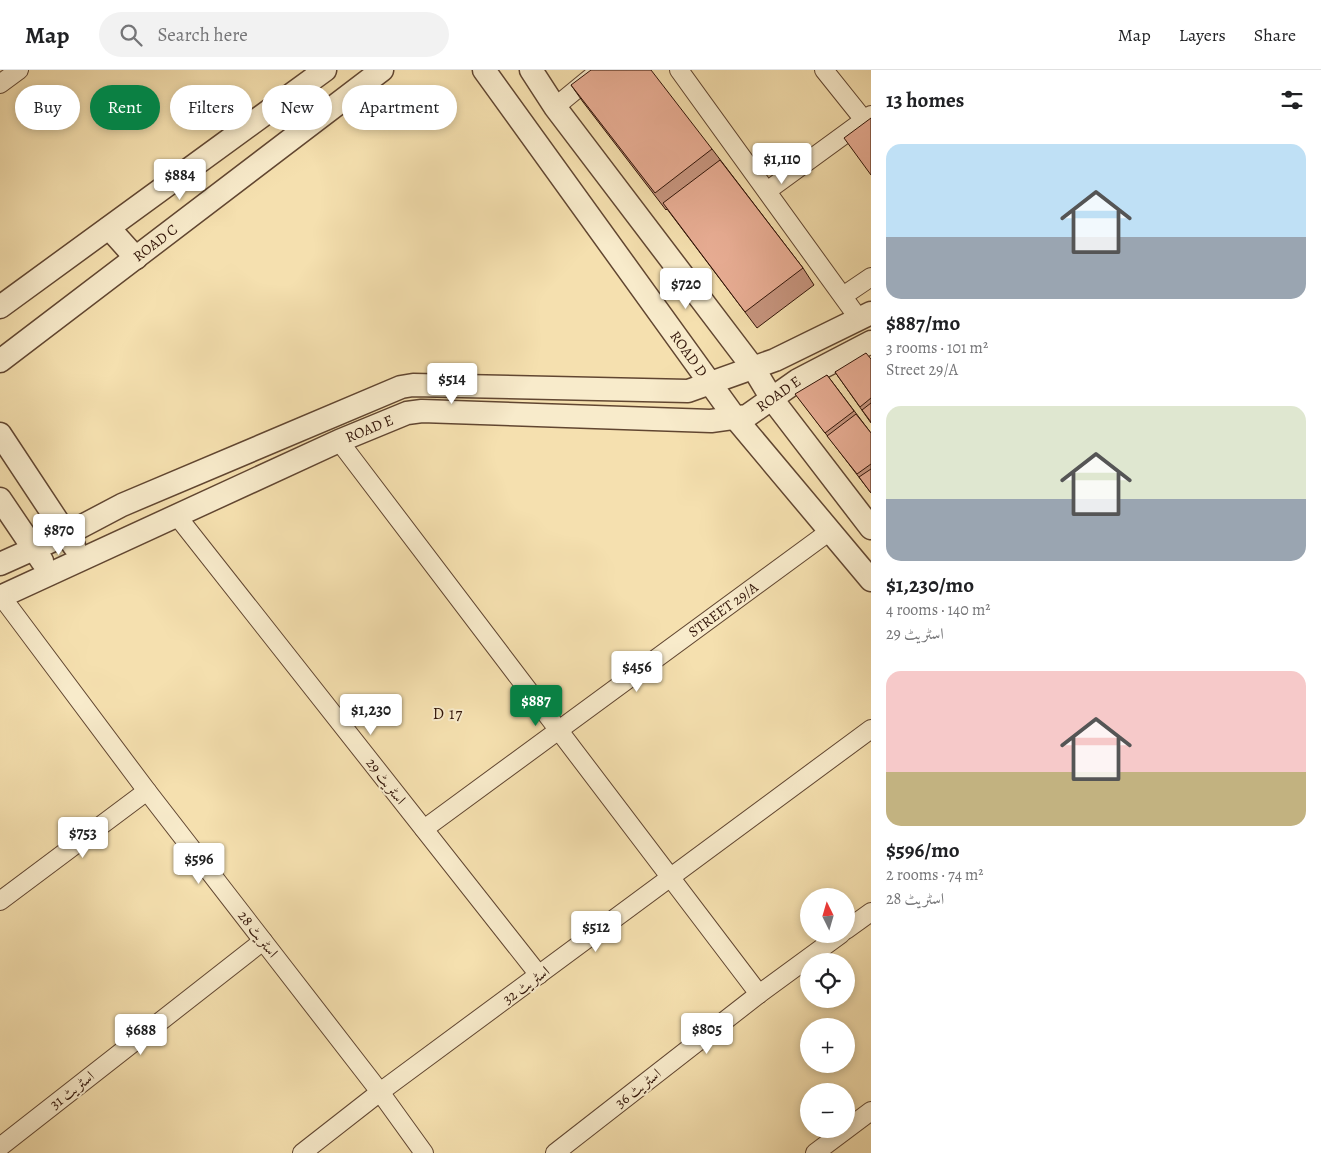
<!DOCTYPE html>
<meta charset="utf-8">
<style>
body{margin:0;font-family:Alegreya,Amiri,serif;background:#f2f2f2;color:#202124;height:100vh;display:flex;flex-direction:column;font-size:19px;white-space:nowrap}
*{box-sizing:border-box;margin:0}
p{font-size:16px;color:#757577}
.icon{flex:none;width:28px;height:28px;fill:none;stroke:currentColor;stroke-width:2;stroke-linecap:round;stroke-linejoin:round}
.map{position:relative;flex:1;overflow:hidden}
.panel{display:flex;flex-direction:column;background:#fff;width:450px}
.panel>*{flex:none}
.banner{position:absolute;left:15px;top:15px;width:475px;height:45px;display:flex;gap:10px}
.needle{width:32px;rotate:355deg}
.buttons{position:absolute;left:800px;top:818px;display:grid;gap:10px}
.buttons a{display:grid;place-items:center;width:55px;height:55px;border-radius:50%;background:#fff;box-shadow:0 2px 8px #0003;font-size:25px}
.price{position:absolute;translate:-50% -42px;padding:0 11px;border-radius:5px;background:#fff;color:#222;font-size:16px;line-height:32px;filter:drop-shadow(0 1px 2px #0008)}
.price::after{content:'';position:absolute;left:50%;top:30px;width:15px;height:11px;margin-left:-8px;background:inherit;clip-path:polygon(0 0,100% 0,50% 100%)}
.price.selected{background:#0b8043;color:#fff}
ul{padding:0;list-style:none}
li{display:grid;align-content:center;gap:10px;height:265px;padding:0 15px}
li span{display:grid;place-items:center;height:155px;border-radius:15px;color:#555}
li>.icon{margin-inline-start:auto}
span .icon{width:90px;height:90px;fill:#fffc;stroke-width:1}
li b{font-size:21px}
h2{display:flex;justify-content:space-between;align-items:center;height:60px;padding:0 15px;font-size:21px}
.chip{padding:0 18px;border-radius:22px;background:#fff;box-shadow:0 2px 8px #0003;font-size:18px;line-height:45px}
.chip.selected{background:#0b8043;color:#fff}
header{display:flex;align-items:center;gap:30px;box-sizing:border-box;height:70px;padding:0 25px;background:#fff;border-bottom:1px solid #e0e0e0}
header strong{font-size:24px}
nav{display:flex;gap:28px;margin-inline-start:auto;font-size:18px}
.search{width:350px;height:45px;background:#f2f2f2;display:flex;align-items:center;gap:12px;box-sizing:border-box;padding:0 18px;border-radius:28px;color:#757577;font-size:19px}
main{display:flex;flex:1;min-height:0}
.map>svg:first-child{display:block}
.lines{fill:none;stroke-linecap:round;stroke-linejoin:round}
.minor-casing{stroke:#614631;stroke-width:20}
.tertiary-casing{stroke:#614631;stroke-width:25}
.minor{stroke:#f8ebcb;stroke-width:18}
.tertiary{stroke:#f8ebcb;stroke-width:22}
.wall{fill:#c89680;stroke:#301307}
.building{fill:#e9ae95;stroke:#301307}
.labels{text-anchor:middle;stroke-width:4;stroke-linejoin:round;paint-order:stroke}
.street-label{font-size:15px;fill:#301307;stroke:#f8ebcb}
.neighbourhood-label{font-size:16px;letter-spacing:1px;fill:#301307;stroke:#f8ebcb}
</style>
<header>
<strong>Map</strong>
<div class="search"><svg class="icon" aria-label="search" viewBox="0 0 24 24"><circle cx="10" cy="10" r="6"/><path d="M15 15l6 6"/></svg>Search here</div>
<nav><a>Map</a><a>Layers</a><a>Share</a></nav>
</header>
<main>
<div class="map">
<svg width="871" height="1083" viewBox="0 0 871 1083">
<rect width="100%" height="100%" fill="#f5e0af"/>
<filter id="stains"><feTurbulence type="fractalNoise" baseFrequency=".004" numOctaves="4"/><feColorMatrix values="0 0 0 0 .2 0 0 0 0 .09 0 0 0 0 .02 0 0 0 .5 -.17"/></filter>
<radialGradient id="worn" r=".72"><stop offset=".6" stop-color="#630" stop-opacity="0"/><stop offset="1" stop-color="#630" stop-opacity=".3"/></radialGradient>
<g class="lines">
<defs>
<g id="minor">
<polyline points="679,0 859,249"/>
<polyline points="824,0 864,50"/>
<polyline points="0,14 19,0"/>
<polyline points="555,37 600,0"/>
<polyline points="767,121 871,45"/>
<polyline points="843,226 871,207"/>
<polyline points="339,371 759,924"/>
<polyline points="177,446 539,905"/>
<polyline points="1,526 147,721 380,1022 424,1083"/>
<path id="s1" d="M424 759 830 461"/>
<polyline points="0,831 147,721"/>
<polyline points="846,860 871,842"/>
<polyline points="0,1077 263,871"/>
<polyline points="302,1083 380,1022 871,659"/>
<polyline points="555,1083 759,924 841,864"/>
<polyline points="815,1083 871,1041"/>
</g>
<g id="tertiary">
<path id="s2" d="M484 0 736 349 871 510"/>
<polyline points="531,0 555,37 754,299 772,329 871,458"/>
<polyline points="109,158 136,188"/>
<polyline points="0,237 325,0"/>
<path id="s3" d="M0 291 382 0"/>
<polyline points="0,364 74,476"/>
<polyline points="0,429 42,491"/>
<polyline points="0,494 67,464 122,435 401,317 413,315 688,321 775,290 871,243"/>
<path id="s4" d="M0 527 339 371 407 343 422 341 711 351 747 346 798 310 871 272"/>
</g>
</defs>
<use href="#minor" class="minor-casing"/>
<use href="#tertiary" class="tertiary-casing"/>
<use href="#minor" class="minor"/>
<use href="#tertiary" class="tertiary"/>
</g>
<g class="wall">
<polygon points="571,15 712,79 803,198 814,215 757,258 667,139 666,140 583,32"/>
<polygon points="871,289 871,353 835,302"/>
<polygon points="827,305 871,363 871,423 800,330"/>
</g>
<g class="building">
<polygon points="591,0 651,0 712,79 655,123 571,15"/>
<polygon points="871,48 871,105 844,68"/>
<polygon points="720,90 803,198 745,242 663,133"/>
<polygon points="866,283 871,289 871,328 860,337 835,302"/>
<polygon points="827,305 854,341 825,363 795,324"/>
<polygon points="871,333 871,352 862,340"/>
<polygon points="856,344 871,363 871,394 857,404 827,366"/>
<polygon points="871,399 871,423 859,407"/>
</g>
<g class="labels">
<g class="street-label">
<text dy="5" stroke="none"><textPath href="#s3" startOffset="195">ROAD C</textPath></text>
<text dy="5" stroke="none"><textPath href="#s2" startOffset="350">ROAD D</textPath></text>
<text dy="5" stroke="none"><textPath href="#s4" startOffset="826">ROAD E</textPath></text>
<text dy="5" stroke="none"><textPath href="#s4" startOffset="406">ROAD E</textPath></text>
<text dy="5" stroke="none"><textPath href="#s1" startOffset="371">STREET 29/A</textPath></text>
<text transform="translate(386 711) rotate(52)" y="5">اسٹریٹ 29</text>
<text transform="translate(258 864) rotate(52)" y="5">اسٹریٹ 28</text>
<text transform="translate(526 915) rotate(-36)" y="5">اسٹریٹ 32</text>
<text transform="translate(638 1018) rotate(-38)" y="5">اسٹریٹ 36</text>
<text transform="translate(72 1020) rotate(-38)" y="5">اسٹریٹ 31</text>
</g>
<g class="neighbourhood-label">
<text x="448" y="649">D 17</text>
</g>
</g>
<rect width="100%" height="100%" filter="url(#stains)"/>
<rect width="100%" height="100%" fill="url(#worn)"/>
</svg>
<div class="buttons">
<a><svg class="needle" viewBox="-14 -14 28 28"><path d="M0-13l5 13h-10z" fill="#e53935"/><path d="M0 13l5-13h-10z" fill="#757577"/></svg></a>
<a><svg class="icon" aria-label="locate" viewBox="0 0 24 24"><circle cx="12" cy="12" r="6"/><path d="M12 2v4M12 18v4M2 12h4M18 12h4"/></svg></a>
<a>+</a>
<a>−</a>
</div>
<b class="price" style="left:782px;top:115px">$1,110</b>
<b class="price" style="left:180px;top:131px">$884</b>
<b class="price" style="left:686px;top:240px">$720</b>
<b class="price" style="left:452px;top:335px">$514</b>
<b class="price" style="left:59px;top:486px">$870</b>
<b class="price" style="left:637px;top:623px">$456</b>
<b class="price selected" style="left:536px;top:657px">$887</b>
<b class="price" style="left:371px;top:666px">$1,230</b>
<b class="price" style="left:83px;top:789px">$753</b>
<b class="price" style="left:199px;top:815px">$596</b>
<b class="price" style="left:596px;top:883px">$512</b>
<b class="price" style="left:707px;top:985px">$805</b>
<b class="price" style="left:141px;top:986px">$688</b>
<div class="banner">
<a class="chip">Buy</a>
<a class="chip selected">Rent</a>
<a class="chip">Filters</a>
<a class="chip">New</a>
<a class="chip">Apartment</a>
</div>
</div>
<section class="panel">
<h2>13 homes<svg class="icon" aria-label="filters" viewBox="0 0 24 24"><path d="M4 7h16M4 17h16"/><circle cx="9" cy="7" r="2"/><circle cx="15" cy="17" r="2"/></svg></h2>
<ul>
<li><span style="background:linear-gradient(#bfe0f5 60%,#9aa5b1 0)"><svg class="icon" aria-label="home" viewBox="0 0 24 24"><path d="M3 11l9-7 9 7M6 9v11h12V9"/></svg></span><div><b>$887/mo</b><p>3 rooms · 101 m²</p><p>Street 29/A</p></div></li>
<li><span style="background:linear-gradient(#dfe7d0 60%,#9aa5b1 0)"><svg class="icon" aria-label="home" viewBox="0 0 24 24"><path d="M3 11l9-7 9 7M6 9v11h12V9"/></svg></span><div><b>$1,230/mo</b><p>4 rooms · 140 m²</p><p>اسٹریٹ 29</p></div></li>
<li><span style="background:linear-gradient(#f6c9c9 65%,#c2b280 0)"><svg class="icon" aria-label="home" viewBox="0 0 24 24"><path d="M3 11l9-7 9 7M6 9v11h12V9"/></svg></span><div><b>$596/mo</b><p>2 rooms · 74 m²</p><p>اسٹریٹ 28</p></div></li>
</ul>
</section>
</main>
